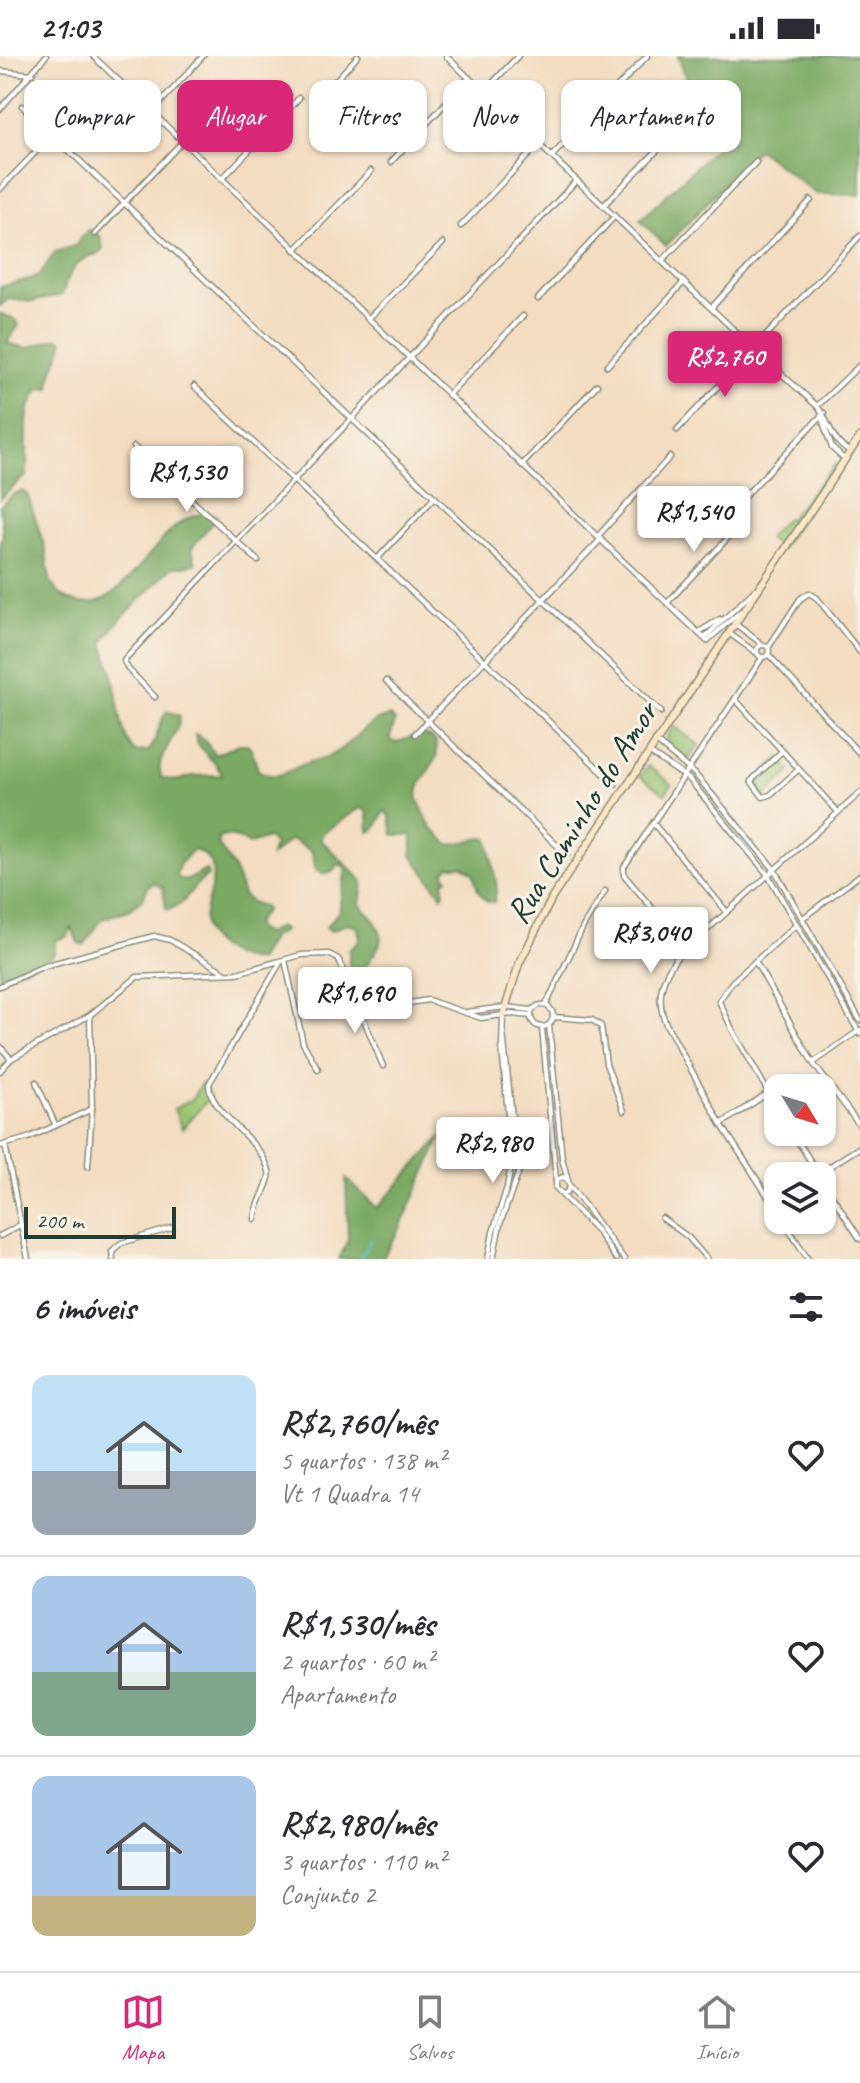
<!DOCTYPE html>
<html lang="pt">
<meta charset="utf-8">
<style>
body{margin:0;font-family:Caveat,sans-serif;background:#f2f2f3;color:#2b2b33;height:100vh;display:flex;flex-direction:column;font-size:30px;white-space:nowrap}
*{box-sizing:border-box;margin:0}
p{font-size:26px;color:#7c7c81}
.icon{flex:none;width:44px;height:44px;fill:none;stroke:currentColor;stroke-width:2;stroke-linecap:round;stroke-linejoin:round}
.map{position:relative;height:1203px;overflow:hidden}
.panel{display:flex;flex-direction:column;background:#fff;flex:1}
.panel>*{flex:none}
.banner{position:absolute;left:24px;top:24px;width:812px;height:72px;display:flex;gap:16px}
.needle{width:52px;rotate:128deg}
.buttons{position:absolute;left:764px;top:1018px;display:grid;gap:16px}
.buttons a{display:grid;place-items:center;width:72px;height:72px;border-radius:16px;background:#fff;box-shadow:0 2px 6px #0004;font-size:40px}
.scale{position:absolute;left:24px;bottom:20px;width:152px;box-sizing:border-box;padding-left:8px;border:4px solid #1f3d34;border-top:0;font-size:22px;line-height:28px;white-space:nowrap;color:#1f3d34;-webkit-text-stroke:6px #f7f3e8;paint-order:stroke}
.price{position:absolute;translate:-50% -68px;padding:0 18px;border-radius:8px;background:#fff;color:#222;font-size:26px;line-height:52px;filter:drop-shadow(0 2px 4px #0008)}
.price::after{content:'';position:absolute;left:50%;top:48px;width:24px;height:18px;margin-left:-12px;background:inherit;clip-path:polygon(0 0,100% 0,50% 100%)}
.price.current{background:#db2777;color:#fff}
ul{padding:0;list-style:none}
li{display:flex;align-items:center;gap:24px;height:200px;padding:0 32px}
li+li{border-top:2px solid #e1e1e2}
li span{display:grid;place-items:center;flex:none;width:224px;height:160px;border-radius:16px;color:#555}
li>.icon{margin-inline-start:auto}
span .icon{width:96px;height:96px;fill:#fffc;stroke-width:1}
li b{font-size:34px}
h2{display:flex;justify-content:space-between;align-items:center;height:96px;padding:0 32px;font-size:34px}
.pill{padding:0 28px;border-radius:16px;background:#fff;box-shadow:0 2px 6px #0004;font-size:28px;line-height:72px}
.pill.current{background:#db2777;color:#fff}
.status{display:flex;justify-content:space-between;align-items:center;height:56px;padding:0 40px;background:#fff;direction:ltr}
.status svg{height:22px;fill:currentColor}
.tab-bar{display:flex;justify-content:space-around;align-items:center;height:112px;border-top:2px solid #e1e1e2;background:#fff;font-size:22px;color:#7c7c81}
.tab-bar a{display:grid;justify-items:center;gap:4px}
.tab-bar .current{color:#db2777}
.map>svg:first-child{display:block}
.green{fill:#98c370;stroke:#5c8052;stroke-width:2}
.forest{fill:#7aa962;stroke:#4c734b;stroke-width:2}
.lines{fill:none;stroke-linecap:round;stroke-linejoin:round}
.stream{stroke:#5ac3d6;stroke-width:2}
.street-casing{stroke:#898c7a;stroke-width:7}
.secondary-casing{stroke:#898c7a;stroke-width:9}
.street{stroke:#fff;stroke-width:4}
.secondary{stroke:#fce6c4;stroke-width:6}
.labels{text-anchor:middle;stroke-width:6;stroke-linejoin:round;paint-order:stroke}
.street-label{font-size:34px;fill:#1f3d34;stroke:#f7f3e8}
</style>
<div class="status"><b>21:03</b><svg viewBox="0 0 49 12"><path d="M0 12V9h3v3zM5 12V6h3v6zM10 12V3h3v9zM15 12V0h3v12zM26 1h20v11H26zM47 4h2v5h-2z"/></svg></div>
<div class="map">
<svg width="860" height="1203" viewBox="0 0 860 1203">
<rect width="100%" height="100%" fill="#f7f3e8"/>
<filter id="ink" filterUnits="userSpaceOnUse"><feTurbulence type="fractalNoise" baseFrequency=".0125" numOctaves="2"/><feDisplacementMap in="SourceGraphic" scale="16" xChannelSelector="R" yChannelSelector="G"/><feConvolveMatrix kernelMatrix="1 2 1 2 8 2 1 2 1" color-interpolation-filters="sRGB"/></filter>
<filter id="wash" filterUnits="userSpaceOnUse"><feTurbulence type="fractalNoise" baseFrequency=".006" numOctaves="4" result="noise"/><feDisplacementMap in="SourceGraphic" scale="32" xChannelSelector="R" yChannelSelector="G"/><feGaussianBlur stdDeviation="1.8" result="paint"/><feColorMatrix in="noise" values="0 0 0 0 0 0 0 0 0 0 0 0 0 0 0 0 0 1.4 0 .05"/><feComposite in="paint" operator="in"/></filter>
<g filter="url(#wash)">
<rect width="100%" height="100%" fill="#f3dcc0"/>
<g class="green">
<polygon points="836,407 837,408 780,494 768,482 786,462 789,463"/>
<polygon points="674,670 699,689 687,706 672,695 670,688 666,688 668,678"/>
<polygon points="779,702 791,715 765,740 752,728"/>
<polygon points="648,710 672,728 665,738 640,720"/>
<polygon points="202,1027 210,1041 182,1073 174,1053 191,1044"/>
</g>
<g class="forest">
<polygon points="678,0 860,0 860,139 816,138 758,93 666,190 640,164 720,88 697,52"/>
<path d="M88 173 100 180 103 193C97 200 94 198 86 202 72 209 66 225 62 239L32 246 8 243 0 250V231L33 222 40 218 55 196 75 190Z"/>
<path d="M0 257 14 263 19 269 7 287 27 292 57 282 63 285C61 303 49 313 50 332L39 333 29 352 27 365V419L0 443Z"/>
<path d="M23 435 28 440C33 457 40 475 45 492 48 504 47 518 52 528 55 535 63 541 70 544 129 571 161 439 217 460L192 492 196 508 171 512 117 567 103 586C105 595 108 602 111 611 118 633 118 679 135 696L148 695C159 682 157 668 167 655L180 660C179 681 152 702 162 722L175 725 194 720 222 719C217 703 197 696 195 678L203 682 215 699 239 688H247L252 694 258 714C278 726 286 715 304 708 313 704 324 703 333 698 353 687 368 663 390 660L395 665 390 682 394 687C411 683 422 672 436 686L437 700 420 729 417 742 431 772 450 789 482 782 488 783 497 832 494 846H488L478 835 473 817 463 810H449L444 816 448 823 444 824V838L442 840 412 799V779H393L390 760 385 755 375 773 369 776 368 757 363 752 359 753 324 776 320 783 363 825 360 848C365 856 373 861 377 869 389 889 369 900 362 917L368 925 384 931 365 941 362 939 349 909V894L360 883 358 872 348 867 331 875 326 871 340 854C339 840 346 827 345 812L339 809 333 815 322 818 316 814 312 796 291 783 271 800 274 789 270 783 267 782 250 788C239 782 232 779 219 781L218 788 234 813 243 839 251 846 264 851 265 855 255 867 257 873 266 878 279 871 284 875 272 881 259 904C238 907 204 889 204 865 204 843 230 803 193 794L179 809 176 821 186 825 206 814 208 820 196 829 182 847 169 854 166 853 163 832 154 827 148 831 143 842 131 853 102 863 84 889 78 887 72 872 66 881 55 885V896L50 902 0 922V485L3 480 0 450 16 437Z"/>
<polygon points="442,1080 400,1172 382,1203 339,1203 348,1184 346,1122 377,1152"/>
</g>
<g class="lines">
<polyline class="stream" points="360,1203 371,1183"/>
</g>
</g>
<g filter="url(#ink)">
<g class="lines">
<defs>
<g id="street">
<polyline points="93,0 707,585 741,555"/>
<path d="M446 0 754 293 817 350C830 365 831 386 849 395"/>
<polyline points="0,15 32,18"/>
<polyline points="484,36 518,0"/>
<polyline points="322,39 358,0"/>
<polyline points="22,50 661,656"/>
<polyline points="0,53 46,0"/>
<polyline points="152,56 203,0"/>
<polyline points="552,100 647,0"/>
<polyline points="391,106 469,22"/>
<polyline points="222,123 299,42"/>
<polyline points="0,133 52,79"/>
<polyline points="604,149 689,62"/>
<polyline points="461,170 539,88"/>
<polyline points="95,178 182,86"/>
<polyline points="295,194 371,115"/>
<polyline points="662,205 756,106"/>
<polyline points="538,243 615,160"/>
<polyline points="712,251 811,144"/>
<polyline points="368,263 443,187"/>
<polyline points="607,310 684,226"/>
<polyline points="194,330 615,728"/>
<polyline points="449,338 523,260"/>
<polyline points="817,350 860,309"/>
<polyline points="821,360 832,392 844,403"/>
<polyline points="677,374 860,180"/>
<polyline points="134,391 258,505"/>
<polyline points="522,409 597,329"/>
<polyline points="744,441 824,357"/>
<polyline points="598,480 670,401"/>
<polyline points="378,502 435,441"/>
<polyline points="668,546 740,469"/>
<polyline points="734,567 762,588"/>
<polyline points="699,576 720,563"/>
<polyline points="730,578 755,596"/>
<polyline points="705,581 756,533"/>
<circle cx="763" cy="595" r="6"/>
<polyline points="768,592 800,543 809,537 817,542 860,596"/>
<polyline points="768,598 860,698"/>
<polyline points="386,625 567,799"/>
<polyline points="155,641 128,613 124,605 126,602 577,124"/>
<polyline points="735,643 838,756"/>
<polyline points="415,678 601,483"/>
<polyline points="655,685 695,718 774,813 860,964"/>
<polyline points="781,696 751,725 763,741 770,739 798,714"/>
<polyline points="650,697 689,723 768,819 860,978"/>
<polyline points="653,767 727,856"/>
<polyline points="803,862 860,819"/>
<polyline points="686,892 624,819 624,811 762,602"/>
<polyline points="285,904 303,987 318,1013"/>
<polyline points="755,905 813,1007 860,1070"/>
<polyline points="0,930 44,910 154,880 170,884 226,917"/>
<circle cx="542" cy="960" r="11"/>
<polyline points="546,949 584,869 605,835"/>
<polyline points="365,954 428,944 481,962 511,958 531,960"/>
<polyline points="365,954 362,959 383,1010"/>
<polyline points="467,956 505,951 532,954"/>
<polyline points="554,961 592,964 601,970 606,1008 624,1055"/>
<polyline points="549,969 562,1102 570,1132 566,1137 562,1138 556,1132 556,1124 563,1121 566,1123"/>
<polyline points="542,972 556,1124"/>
<polyline points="0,990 11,1003"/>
<polyline points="813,1007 860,974"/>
<polyline points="0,1015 11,1003 90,959 137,921 237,917 301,899 329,898 338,903 365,954"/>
<polyline points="36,1026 55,1068"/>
<polyline points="778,1053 733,975 719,945 732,926 797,868"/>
<polyline points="721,1068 768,1037"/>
<polyline points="792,1076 820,1120"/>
<polyline points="5,1089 28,1203"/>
<polyline points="0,1090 28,1082 92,1053"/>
<polyline points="88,1110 92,1053 90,959"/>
<polyline points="818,1118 860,1091"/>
<polyline points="822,1124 860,1183"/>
<polyline points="571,1131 624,1203"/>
<polyline points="562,1139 597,1175 616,1203"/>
<path d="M778 1156 721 1068 666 968C655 943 662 920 678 900L860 737"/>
<polyline points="662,1162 688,1181 707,1203"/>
<path d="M255 1163C256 1146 272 1126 269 1115 262 1084 209 1057 209 1028L280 907"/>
<polyline points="783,1164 808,1203"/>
<polyline points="0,1180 20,1169"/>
<polyline points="113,1203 112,1195 121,1187 172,1172"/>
<polyline points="488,1203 493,1176 507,1131 512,1105 502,991 503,959"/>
<polyline points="493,1203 500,1168 518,1118 503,976"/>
</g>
<polyline id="secondary" points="503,959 519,908 552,842 860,381"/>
</defs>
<use href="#street" class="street-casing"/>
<use href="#secondary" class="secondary-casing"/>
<use href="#street" class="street"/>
<use href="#secondary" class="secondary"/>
</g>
</g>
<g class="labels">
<g class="street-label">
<text transform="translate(581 756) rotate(-58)" y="12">Rua Caminho do Amor</text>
</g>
</g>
</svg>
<div class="buttons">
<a><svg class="needle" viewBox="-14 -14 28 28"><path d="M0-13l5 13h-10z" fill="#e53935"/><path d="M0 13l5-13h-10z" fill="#7c7c81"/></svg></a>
<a><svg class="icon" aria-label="layers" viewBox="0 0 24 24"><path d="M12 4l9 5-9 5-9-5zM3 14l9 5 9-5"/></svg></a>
</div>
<div class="scale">200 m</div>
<b class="price current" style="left:725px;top:343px">R$2,760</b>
<b class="price" style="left:187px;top:458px">R$1,530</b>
<b class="price" style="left:694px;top:498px">R$1,540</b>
<b class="price" style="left:651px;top:919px">R$3,040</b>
<b class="price" style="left:355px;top:979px">R$1,690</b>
<b class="price" style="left:493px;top:1129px">R$2,980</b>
<div class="banner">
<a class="pill">Comprar</a>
<a class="pill current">Alugar</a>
<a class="pill">Filtros</a>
<a class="pill">Novo</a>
<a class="pill">Apartamento</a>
</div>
</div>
<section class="panel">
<h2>6 imóveis<svg class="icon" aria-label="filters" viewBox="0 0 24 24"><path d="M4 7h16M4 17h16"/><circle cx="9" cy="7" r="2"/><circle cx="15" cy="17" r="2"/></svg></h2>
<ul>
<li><span style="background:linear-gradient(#bfe0f5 60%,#9aa5b1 0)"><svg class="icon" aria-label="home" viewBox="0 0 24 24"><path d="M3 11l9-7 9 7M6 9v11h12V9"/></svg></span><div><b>R$2,760/mês</b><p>5 quartos · 138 m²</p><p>Vt 1 Quadra 14</p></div><svg class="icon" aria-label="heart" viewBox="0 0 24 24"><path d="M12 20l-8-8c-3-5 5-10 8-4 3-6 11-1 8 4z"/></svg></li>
<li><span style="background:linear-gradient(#a9c7e8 60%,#7fa58c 0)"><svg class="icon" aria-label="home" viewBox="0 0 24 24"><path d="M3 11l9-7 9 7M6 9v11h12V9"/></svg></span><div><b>R$1,530/mês</b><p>2 quartos · 60 m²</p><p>Apartamento</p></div><svg class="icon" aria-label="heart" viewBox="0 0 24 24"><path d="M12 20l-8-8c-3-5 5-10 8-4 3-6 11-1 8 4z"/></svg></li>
<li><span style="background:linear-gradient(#a9c7e8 75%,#c2b280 0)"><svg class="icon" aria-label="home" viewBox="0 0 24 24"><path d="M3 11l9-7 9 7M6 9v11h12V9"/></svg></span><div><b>R$2,980/mês</b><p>3 quartos · 110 m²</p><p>Conjunto 2</p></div><svg class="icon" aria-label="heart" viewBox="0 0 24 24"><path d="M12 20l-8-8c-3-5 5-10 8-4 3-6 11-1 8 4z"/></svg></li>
</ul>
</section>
<nav class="tab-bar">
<a class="current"><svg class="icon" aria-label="map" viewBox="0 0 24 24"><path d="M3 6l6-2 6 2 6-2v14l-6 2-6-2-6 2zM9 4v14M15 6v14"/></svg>Mapa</a>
<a><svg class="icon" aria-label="saved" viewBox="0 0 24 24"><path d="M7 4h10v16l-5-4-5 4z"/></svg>Salvos</a>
<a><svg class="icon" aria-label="home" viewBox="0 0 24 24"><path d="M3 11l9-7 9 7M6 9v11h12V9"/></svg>Início</a>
</nav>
